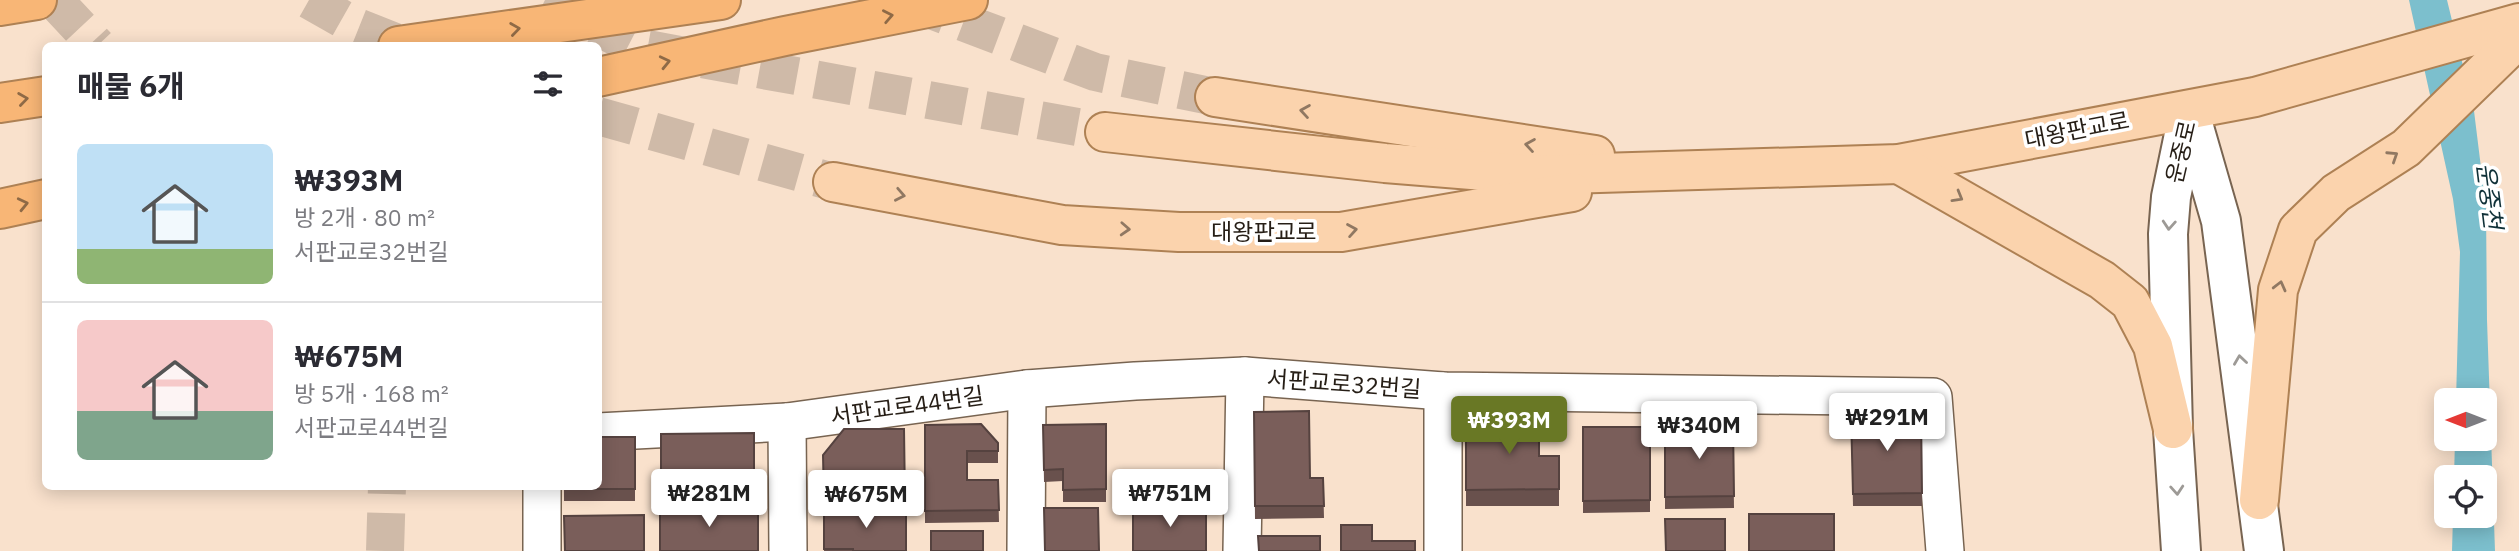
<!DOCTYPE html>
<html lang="ko">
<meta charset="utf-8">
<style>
body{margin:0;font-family:"IBM Plex Sans","Noto Sans KR",sans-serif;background:#f2f2f3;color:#2b2b33;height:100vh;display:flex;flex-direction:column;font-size:26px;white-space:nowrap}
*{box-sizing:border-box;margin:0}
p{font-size:23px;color:#7c7c81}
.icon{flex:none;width:38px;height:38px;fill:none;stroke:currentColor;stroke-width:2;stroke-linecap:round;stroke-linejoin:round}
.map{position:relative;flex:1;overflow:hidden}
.sheet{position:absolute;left:42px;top:42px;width:560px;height:448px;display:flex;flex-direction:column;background:#fff;border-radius:10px;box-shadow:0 4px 18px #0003}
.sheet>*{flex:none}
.needle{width:46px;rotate:270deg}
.controls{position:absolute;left:2434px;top:388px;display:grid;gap:14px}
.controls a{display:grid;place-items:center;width:63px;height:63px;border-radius:10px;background:#fff;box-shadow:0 4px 18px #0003;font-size:35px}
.price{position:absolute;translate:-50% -60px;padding:0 16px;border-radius:7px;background:#fff;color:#222;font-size:23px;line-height:46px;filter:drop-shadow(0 2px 4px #0008)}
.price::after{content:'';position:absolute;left:50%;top:42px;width:21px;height:16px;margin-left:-10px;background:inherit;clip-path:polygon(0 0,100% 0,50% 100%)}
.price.selected{background:#697825;color:#fff}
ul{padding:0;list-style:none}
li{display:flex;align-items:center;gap:21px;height:175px;padding:0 35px}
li+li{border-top:2px solid #e1e1e2}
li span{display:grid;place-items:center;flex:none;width:196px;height:140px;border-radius:10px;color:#555}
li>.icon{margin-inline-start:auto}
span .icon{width:84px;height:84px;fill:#fffc;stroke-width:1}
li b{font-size:30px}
h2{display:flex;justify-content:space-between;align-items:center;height:84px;padding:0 35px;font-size:30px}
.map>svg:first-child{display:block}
.water{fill:#7cbfcd}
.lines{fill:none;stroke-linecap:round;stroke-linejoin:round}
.primary-tunnel{stroke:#cfbaa8;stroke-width:38;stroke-dasharray:38 19;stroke-linecap:butt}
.highway-tunnel{stroke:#cfbaa8;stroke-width:38;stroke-dasharray:38 19;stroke-linecap:butt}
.street-casing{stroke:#786451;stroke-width:40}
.secondary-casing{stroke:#786451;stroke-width:42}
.primary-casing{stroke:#ae8154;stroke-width:42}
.highway-casing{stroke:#ae8154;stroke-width:42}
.street{stroke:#fff;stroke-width:37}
.secondary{stroke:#fff;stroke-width:38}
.primary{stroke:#fbd3ad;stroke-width:38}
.highway{stroke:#f8b676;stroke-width:38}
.wall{fill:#69514d}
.building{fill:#7a5e5a;stroke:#55423f;stroke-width:2}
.oneway{stroke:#8f6a46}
.oneway2{stroke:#907862}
.oneway3{stroke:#9d9a96}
.labels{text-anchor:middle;stroke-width:7;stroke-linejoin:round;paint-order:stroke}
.street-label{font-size:23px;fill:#261e16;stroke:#fff}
.water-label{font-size:24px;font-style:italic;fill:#103138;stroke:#fff}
</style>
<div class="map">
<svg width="2519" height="551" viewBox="0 0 2519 551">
<rect width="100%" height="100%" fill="#f9e1cc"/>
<polygon class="water" points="2409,0 2447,0 2474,111 2486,208 2487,320 2495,551 2452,551 2453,516 2485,516 2485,478 2454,478 2455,439 2485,439 2485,401 2456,401 2460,252 2453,199"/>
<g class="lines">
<g class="primary-tunnel">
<polyline points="309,0 355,26 405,46"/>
<polyline points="545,0 636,47 1105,132"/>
<polyline points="910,2 1095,72 1215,97"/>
<polyline points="598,116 833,182"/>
</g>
<g class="highway-tunnel">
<polyline points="54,0 97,46"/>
<polyline points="385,551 387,486"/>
</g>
<defs>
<g id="street">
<polyline points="1443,391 1443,551"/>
<polyline points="787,422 788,551"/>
<polyline points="598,432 787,422 1027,389 1135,381 1245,376 1443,391 1933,397 1945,551"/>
<polyline points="542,551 542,486"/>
<polyline points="1026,551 1027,389"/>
<polyline points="1242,551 1245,376"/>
</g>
<g id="secondary">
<polyline points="2189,110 2221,221 2264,551"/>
<polyline points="2181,551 2173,429 2168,234 2171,197 2188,115"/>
</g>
<g id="primary">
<polyline points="1215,97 1595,155"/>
<polyline points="1105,132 1385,163 1534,175 1899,164 2255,97 2519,23"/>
<polyline points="1899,164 2102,280 2130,302 2153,346 2173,429"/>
<polyline points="833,182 1062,225 1179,232 1341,232 1572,192"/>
<polyline points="2259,500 2278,290 2298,230 2336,193 2406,148 2519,38"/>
</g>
<g id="highway">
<polyline points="0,6 37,0"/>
<polyline points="398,46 721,0"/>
<polyline points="598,77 785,36 968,0"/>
<polyline points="0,103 46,96"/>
<polyline points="0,209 46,199"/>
</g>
</defs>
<use href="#street" class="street-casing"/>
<use href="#secondary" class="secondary-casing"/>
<use href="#primary" class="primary-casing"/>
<use href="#highway" class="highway-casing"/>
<use href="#street" class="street"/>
<use href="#secondary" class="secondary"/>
<use href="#primary" class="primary"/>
<use href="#highway" class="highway"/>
</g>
<g class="wall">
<polygon points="1254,412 1310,478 1323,478 1324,518 1255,519"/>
<polygon points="1851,413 1921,413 1922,506 1853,506"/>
<polygon points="1106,424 1106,502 1063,502 1063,481 1044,482 1043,425"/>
<polygon points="1733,424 1734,508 1665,509 1665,425"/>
<polygon points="925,425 998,443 998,463 967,463 967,480 998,480 999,522 925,523"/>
<polygon points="1583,427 1650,427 1650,512 1583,513"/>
<polygon points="904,429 905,510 906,551 824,551 823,455"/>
<polygon points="754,433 754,506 661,507 661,434"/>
<polygon points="1466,434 1539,456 1559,456 1559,506 1466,506"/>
<polygon points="635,437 635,501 564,501 564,486"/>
</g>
<g class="building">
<polygon points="1309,411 1310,478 1323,478 1324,506 1255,506 1254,412"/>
<polygon points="1851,413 1921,413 1922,493 1853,494"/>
<polygon points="1539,415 1539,456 1559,456 1559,489 1466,490 1466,434 1485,416"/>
<polygon points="981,424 998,443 998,451 967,451 967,480 998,480 999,510 925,511 925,425"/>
<polygon points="1106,424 1106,489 1063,490 1063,469 1044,470 1043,425"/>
<polygon points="1733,424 1734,496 1665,497 1665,425"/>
<polygon points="1583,427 1650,427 1650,500 1583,501"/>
<polygon points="844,429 904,429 905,500 824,501 823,455"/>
<polygon points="754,433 754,495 661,496 661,434"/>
<polygon points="598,437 635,437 635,489 564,489 564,486 598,486"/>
<polygon points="758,506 758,551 660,551 660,507"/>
<polygon points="1206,507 1206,551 1133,551 1133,508"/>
<polygon points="1044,508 1098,508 1099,551 1045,551"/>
<polygon points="906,510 906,551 853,551 853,549 824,549 824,511"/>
<rect x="1749" y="514" width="85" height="37"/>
<polygon points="644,515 644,551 565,551 564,516"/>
<polygon points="1665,519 1725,519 1725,551 1666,551"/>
<polygon points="1341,525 1372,525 1372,541 1415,541 1415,551 1341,551"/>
<rect x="931" y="531" width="52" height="20"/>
<polygon points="1258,536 1320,536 1320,551 1259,551"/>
</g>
<defs><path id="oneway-chevron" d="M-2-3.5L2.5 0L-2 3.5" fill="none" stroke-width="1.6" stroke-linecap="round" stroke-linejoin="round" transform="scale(1.75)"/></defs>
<g class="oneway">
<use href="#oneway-chevron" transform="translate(888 16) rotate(-11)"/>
<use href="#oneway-chevron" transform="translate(515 29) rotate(-8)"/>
<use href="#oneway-chevron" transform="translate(665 62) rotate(-13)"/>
<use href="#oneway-chevron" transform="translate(23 99) rotate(-8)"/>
<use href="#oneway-chevron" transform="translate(23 204) rotate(-13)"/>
</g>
<g class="oneway2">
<use href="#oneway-chevron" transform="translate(1305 111) rotate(-171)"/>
<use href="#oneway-chevron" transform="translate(1530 145) rotate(-171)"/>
<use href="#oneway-chevron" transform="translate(2393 156) rotate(-33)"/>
<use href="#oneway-chevron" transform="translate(900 195) rotate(11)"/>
<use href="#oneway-chevron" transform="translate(1958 197) rotate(30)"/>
<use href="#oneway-chevron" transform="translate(1125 229) rotate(3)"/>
<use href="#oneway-chevron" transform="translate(1352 230) rotate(-10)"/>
<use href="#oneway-chevron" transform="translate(2280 286) rotate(-76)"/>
</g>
<g class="oneway3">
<use href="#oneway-chevron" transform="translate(2169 225) rotate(94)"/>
<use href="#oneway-chevron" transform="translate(2240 360) rotate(-98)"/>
<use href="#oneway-chevron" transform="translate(2177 490) rotate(86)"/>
</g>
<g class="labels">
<g class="street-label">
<text transform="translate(2077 130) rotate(-11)" y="8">대왕판교로</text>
<text transform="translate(2181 152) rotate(-77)" y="8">운중로</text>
<text x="1264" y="240">대왕판교로</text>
<text transform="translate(1344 384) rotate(4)" y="8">서판교로32번길</text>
<text transform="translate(907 406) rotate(-8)" y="8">서판교로44번길</text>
</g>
<g class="water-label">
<text transform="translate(2489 196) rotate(83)" y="8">운중천</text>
</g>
</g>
</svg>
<div class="controls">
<a><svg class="needle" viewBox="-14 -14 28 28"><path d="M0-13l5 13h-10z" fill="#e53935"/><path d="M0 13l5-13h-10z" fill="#7c7c81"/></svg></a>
<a><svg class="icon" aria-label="locate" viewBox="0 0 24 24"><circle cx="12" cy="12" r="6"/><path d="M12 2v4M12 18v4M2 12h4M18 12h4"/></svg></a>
</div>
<b class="price" style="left:1887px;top:453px">₩291M</b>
<b class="price selected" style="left:1509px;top:456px">₩393M</b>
<b class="price" style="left:1699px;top:461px">₩340M</b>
<b class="price" style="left:709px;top:529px">₩281M</b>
<b class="price" style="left:1170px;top:529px">₩751M</b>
<b class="price" style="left:866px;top:530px">₩675M</b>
<section class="sheet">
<h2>매물 6개<svg class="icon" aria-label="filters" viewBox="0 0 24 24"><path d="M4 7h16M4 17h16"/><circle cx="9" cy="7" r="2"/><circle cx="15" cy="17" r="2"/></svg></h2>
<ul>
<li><span style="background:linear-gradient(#bfe0f5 75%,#8fb573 0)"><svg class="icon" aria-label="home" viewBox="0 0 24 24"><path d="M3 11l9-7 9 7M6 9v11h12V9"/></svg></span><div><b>₩393M</b><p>방 2개 · 80 m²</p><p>서판교로32번길</p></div></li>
<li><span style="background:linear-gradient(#f6c9c9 65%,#7fa58c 0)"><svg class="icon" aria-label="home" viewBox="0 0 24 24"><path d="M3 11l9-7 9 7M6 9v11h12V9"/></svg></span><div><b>₩675M</b><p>방 5개 · 168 m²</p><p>서판교로44번길</p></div></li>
</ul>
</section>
</div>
